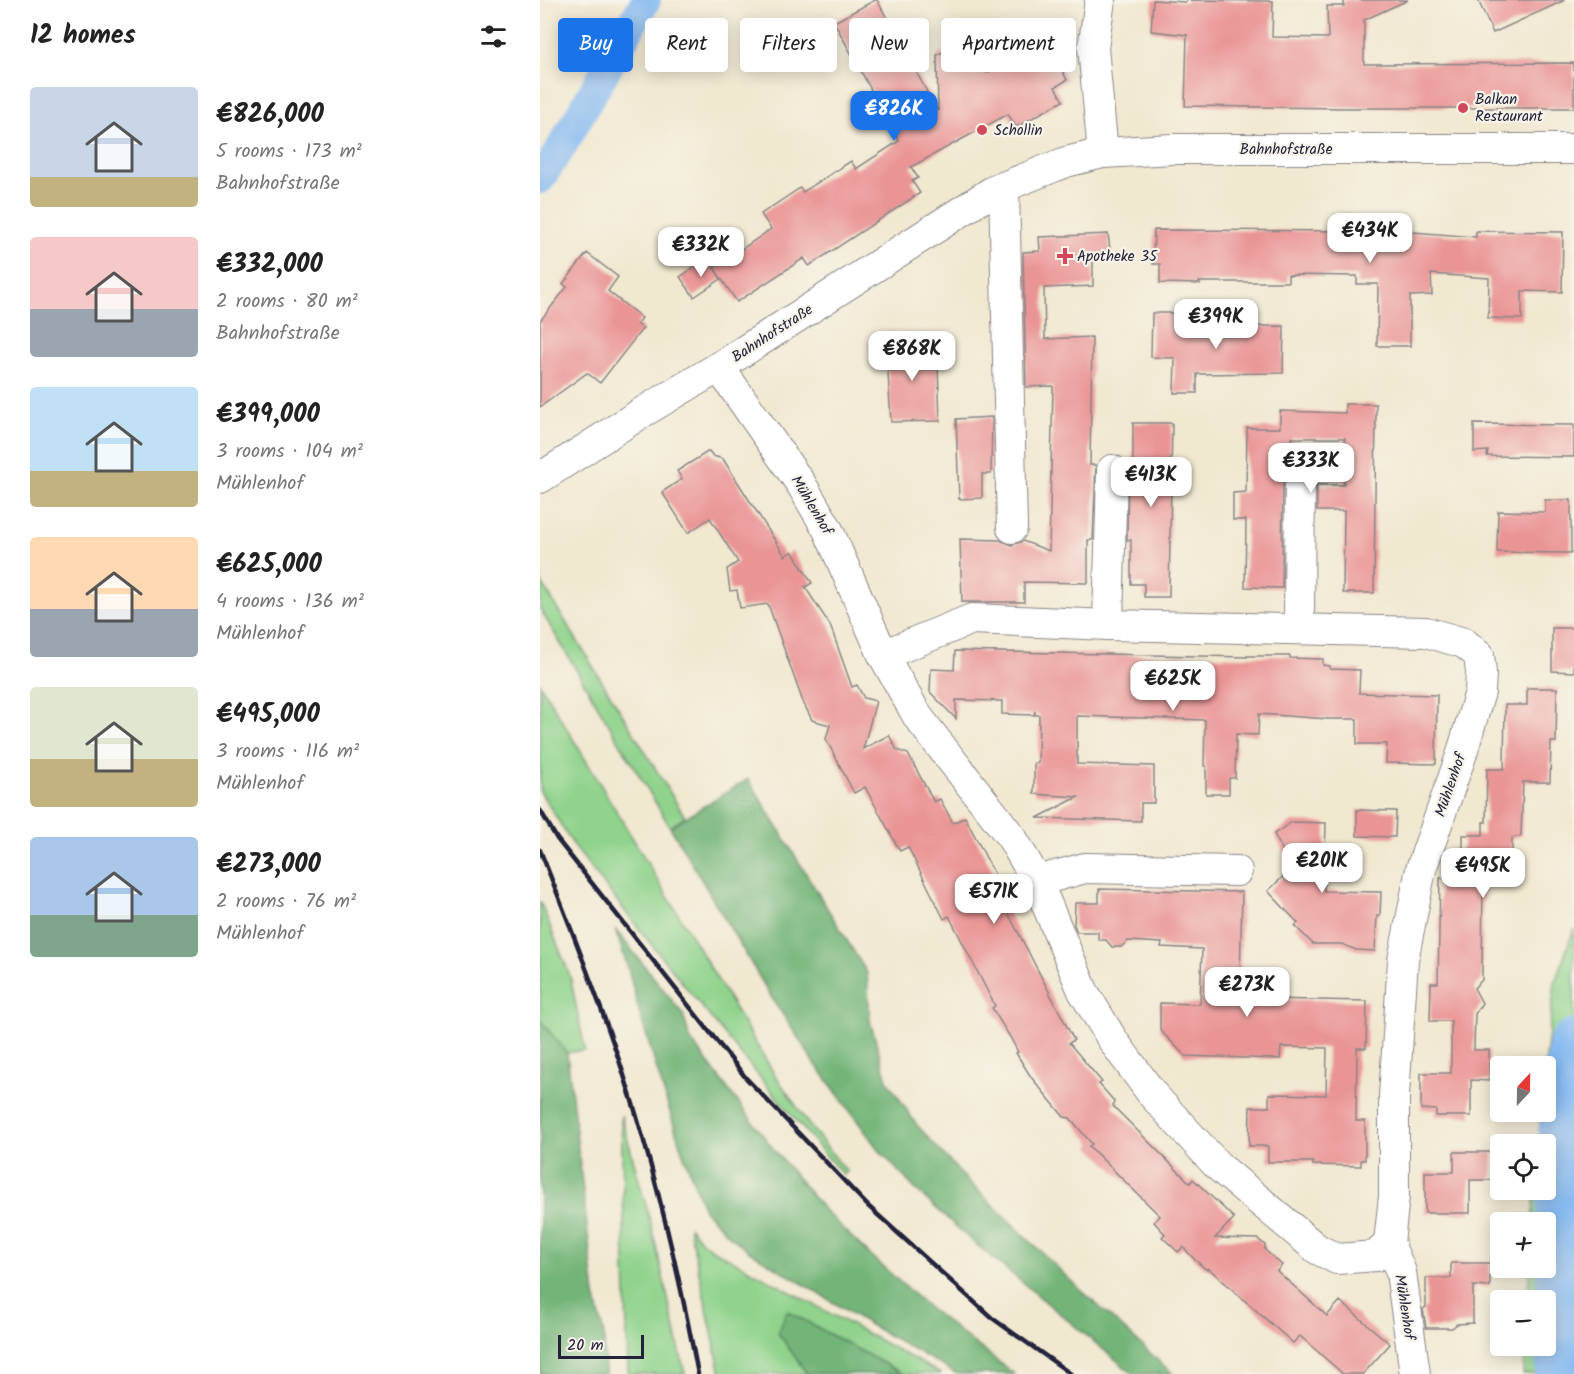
<!DOCTYPE html>
<meta charset="utf-8">
<style>
body{margin:0;font-family:Kalam,sans-serif;background:#f6f6f6;color:#222;height:100vh;display:flex;flex-direction:column;font-size:22px;white-space:nowrap}
*{box-sizing:border-box;margin:0}
p{font-size:20px;color:#767676}
.icon{flex:none;width:33px;height:33px;fill:none;stroke:currentColor;stroke-width:2;stroke-linecap:round;stroke-linejoin:round}
.map{position:relative;flex:1;overflow:hidden}
.drawer{display:flex;flex-direction:column;background:#fff;width:540px}
.drawer>*{flex:none}
.top-card{position:absolute;left:18px;top:18px;width:570px;height:54px;display:flex;gap:12px}
.needle{width:39px;rotate:22deg}
.buttons{position:absolute;left:950px;top:1056px;display:grid;gap:12px}
.buttons a{display:grid;place-items:center;width:66px;height:66px;border-radius:6px;background:#fff;box-shadow:0 3px 15px #0003;font-size:30px}
.scale{position:absolute;left:18px;bottom:15px;width:86px;box-sizing:border-box;padding-left:6px;border:3px solid #22223b;border-top:0;font-size:16px;line-height:21px;white-space:nowrap;color:#22223b;-webkit-text-stroke:4px #f7f3e8;paint-order:stroke}
.price{position:absolute;translate:-50% -51px;padding:0 14px;border-radius:12px;background:#fff;color:#222;font-size:20px;line-height:39px;filter:drop-shadow(0 2px 3px #0008)}
.price::after{content:'';position:absolute;left:50%;top:36px;width:18px;height:14px;margin-left:-9px;background:inherit;clip-path:polygon(0 0,100% 0,50% 100%)}
.price.active{background:#1a73e8;color:#fff}
ul{padding:0;list-style:none}
li{display:flex;align-items:center;gap:18px;height:150px;padding:0 30px}
li span{display:grid;place-items:center;flex:none;width:168px;height:120px;border-radius:6px;color:#555}
li>.icon{margin-inline-start:auto}
span .icon{width:72px;height:72px;fill:#fffc;stroke-width:1}
li b{font-size:26px}
h2{display:flex;justify-content:space-between;align-items:center;height:72px;padding:0 30px;font-size:26px}
.chip{padding:0 21px;border-radius:6px;background:#fff;box-shadow:0 3px 15px #0003;font-size:21px;line-height:54px}
.chip.active{background:#1a73e8;color:#fff}
main{display:flex;flex:1;min-height:0}
.map>svg:first-child{display:block}
.green{fill:#8fd38c;stroke:#587a64;stroke-width:1.5}
.forest{fill:#73b578;stroke:#4a6c5a;stroke-width:1.5}
.lines{fill:none;stroke-linecap:round;stroke-linejoin:round}
.canal{stroke:#82b8f1;stroke-width:30}
.river{stroke:#82b8f1;stroke-width:51}
.building{fill:#ea9595}
.minor-casing{stroke:#8a8586;stroke-width:32}
.minor{stroke:#fff;stroke-width:30}
.rail{stroke:#22223b;stroke-width:4.5}
.poi-dot{fill:#d1495b;stroke:#f7f3e8;stroke-width:2}
.labels{text-anchor:middle;stroke-width:4.5;stroke-linejoin:round;paint-order:stroke}
.poi-label{font-size:15px;fill:#22223b;stroke:#f7f3e8;text-anchor:start}
.street-label{font-size:15px;fill:#22223b;stroke:#f7f3e8}
</style>
<main>
<section class="drawer">
<h2>12 homes<svg class="icon" aria-label="filters" viewBox="0 0 24 24"><path d="M4 7h16M4 17h16"/><circle cx="9" cy="7" r="2"/><circle cx="15" cy="17" r="2"/></svg></h2>
<ul>
<li><span style="background:linear-gradient(#c9d6e8 75%,#c2b280 0)"><svg class="icon" aria-label="home" viewBox="0 0 24 24"><path d="M3 11l9-7 9 7M6 9v11h12V9"/></svg></span><div><b>€826,000</b><p>5 rooms · 173 m²</p><p>Bahnhofstraße</p></div></li>
<li><span style="background:linear-gradient(#f6c9c9 60%,#9aa5b1 0)"><svg class="icon" aria-label="home" viewBox="0 0 24 24"><path d="M3 11l9-7 9 7M6 9v11h12V9"/></svg></span><div><b>€332,000</b><p>2 rooms · 80 m²</p><p>Bahnhofstraße</p></div></li>
<li><span style="background:linear-gradient(#bfe0f5 70%,#c2b280 0)"><svg class="icon" aria-label="home" viewBox="0 0 24 24"><path d="M3 11l9-7 9 7M6 9v11h12V9"/></svg></span><div><b>€399,000</b><p>3 rooms · 104 m²</p><p>Mühlenhof</p></div></li>
<li><span style="background:linear-gradient(#ffd9b3 60%,#9aa5b1 0)"><svg class="icon" aria-label="home" viewBox="0 0 24 24"><path d="M3 11l9-7 9 7M6 9v11h12V9"/></svg></span><div><b>€625,000</b><p>4 rooms · 136 m²</p><p>Mühlenhof</p></div></li>
<li><span style="background:linear-gradient(#dfe7d0 60%,#c2b280 0)"><svg class="icon" aria-label="home" viewBox="0 0 24 24"><path d="M3 11l9-7 9 7M6 9v11h12V9"/></svg></span><div><b>€495,000</b><p>3 rooms · 116 m²</p><p>Mühlenhof</p></div></li>
<li><span style="background:linear-gradient(#a9c7e8 65%,#7fa58c 0)"><svg class="icon" aria-label="home" viewBox="0 0 24 24"><path d="M3 11l9-7 9 7M6 9v11h12V9"/></svg></span><div><b>€273,000</b><p>2 rooms · 76 m²</p><p>Mühlenhof</p></div></li>
</ul>
</section>
<div class="map">
<svg width="1034" height="1374" viewBox="0 0 1034 1374">
<rect width="100%" height="100%" fill="#f7f3e8"/>
<filter id="ink" filterUnits="userSpaceOnUse"><feTurbulence type="fractalNoise" baseFrequency=".0167" numOctaves="2"/><feDisplacementMap in="SourceGraphic" scale="12" xChannelSelector="R" yChannelSelector="G"/><feConvolveMatrix kernelMatrix="1 2 1 2 8 2 1 2 1" color-interpolation-filters="sRGB"/></filter>
<filter id="wash" filterUnits="userSpaceOnUse"><feTurbulence type="fractalNoise" baseFrequency=".008" numOctaves="4" result="noise"/><feDisplacementMap in="SourceGraphic" scale="24" xChannelSelector="R" yChannelSelector="G"/><feGaussianBlur stdDeviation="1.35" result="paint"/><feColorMatrix in="noise" values="0 0 0 0 0 0 0 0 0 0 0 0 0 0 0 0 0 1.4 0 .05"/><feComposite in="paint" operator="in"/></filter>
<g filter="url(#wash)">
<rect width="100%" height="100%" fill="#f1e8d0"/>
<g class="green">
<polygon points="0,580 145,817 130,827 0,609"/>
<path d="M0 684 233 1072 269 1125 307 1172 303 1175C210 1068 121 958 34 846L0 791Z"/>
<polygon points="0,901 30,976 45,1050 27,1053 0,1020"/>
<polygon points="1034,929 1034,1374 983,1374 985,1346 1005,1346 1005,1300 987,1300 990,1268 1005,1268 1005,1222 992,1222 995,1190 1005,1190 1005,1144 998,1144 1001,1112 1005,1112 1005,1066 1015,982"/>
<polygon points="81,1115 111,1224 145,1374 88,1374"/>
<polygon points="149,1226 160,1240 172,1249 401,1374 363,1374 247,1312 239,1333 267,1374 181,1374"/>
</g>
<g class="forest">
<polygon points="208,779 327,973 330,1021 347,1080 376,1124 421,1174 530,1280 633,1374 593,1374 432,1241 376,1190 338,1149 274,1062 230,995 130,827"/>
<polygon points="75,929 143,1014 150,1039 235,1151 284,1210 331,1256 390,1309 474,1374 417,1374 332,1326 209,1251 191,1237 164,1210 140,1145 99,1011 88,968"/>
<polygon points="0,1020 27,1053 55,1295 64,1335 65,1374 0,1374"/>
<polygon points="247,1311 363,1374 267,1374 238,1333"/>
</g>
<g class="lines">
<polyline class="canal" points="0,179 19,151 106,0"/>
<polyline class="river" points="1021,1374 1023,1139 1034,1045"/>
</g>
<g id="blocks">
<g class="building">
<polygon points="335,0 337,0 398,112 397,55 428,38 447,73 503,43 503,46 513,41 526,65 521,68 527,80 515,87 523,101 476,127 468,114 371,167 378,178 372,181 380,193 269,266 264,258 197,302 174,268 231,229 221,214 260,188 263,192 311,161 316,169 359,141 294,22"/>
<polygon points="613,0 646,2 647,0 733,1 732,37 788,38 787,6 804,6 804,0 868,0 824,20 824,64 1034,63 1034,108 804,108 645,106 647,35 611,31"/>
<polygon points="938,0 1025,0 953,33"/>
<polygon points="614,230 840,231 840,242 873,232 936,237 936,231 1023,232 1022,292 982,291 982,319 948,318 949,278 891,274 892,295 870,296 870,346 837,346 838,284 817,284 817,276 748,275 748,282 659,282 660,284 620,283 620,264 613,264"/>
<polygon points="568,234 571,257 553,257 553,286 504,288 505,339 552,337 550,465 556,465 553,540 548,540 548,583 484,582 484,602 422,602 420,539 460,540 472,545 483,541 509,551 513,386 486,387 483,252 500,251 499,237"/>
<polygon points="47,253 78,277 68,291 102,318 97,324 103,328 60,383 47,373 0,407 0,321 27,287 23,284"/>
<polygon points="168,258 181,279 154,297 140,277"/>
<polygon points="612,313 636,313 636,327 744,326 743,373 657,374 657,393 634,393 635,358 611,357"/>
<polygon points="346,341 389,341 390,366 398,365 400,421 351,422"/>
<polygon points="805,404 836,404 834,593 803,593 804,511 777,511 777,485 804,485 805,438 752,438 752,447 745,453 743,462 742,588 705,587 706,520 693,520 693,493 706,492 707,428 740,428 740,411 805,413"/>
<polygon points="452,417 451,474 442,474 442,498 419,499 416,419"/>
<polygon points="593,423 632,423 629,597 604,597 604,584 591,584 591,540 587,540 588,466 593,466"/>
<polygon points="934,424 1034,425 1034,457 947,456 948,451 934,452"/>
<polygon points="169,451 173,456 183,459 245,556 252,551 272,583 265,587 290,625 312,687 317,685 324,698 336,701 323,749 349,735 357,750 368,754 394,802 400,799 413,823 425,817 456,877 451,880 534,1040 529,1043 562,1082 559,1084 574,1101 573,1106 650,1183 653,1179 694,1218 675,1238 718,1239 725,1245 725,1250 742,1265 737,1271 787,1316 800,1301 850,1344 823,1374 803,1374 760,1336 753,1343 668,1268 667,1270 655,1260 643,1247 638,1252 622,1237 625,1234 614,1222 620,1216 549,1146 552,1144 530,1118 524,1117 491,1077 476,1053 478,1052 470,1037 452,1008 455,1006 409,916 404,919 368,847 360,851 325,787 314,793 286,739 290,725 272,720 263,702 228,604 200,608 197,590 190,591 187,569 198,562 170,518 148,533 122,492 142,479 137,471"/>
<polygon points="1005,500 1031,500 1031,553 957,552 958,511 1005,512"/>
<polygon points="1012,628 1034,628 1034,672 1012,671"/>
<polygon points="415,651 707,657 707,656 750,656 750,658 783,659 783,665 790,666 790,669 820,670 819,693 897,695 896,764 846,763 847,744 817,744 817,719 788,719 719,714 718,735 696,734 695,778 689,778 689,794 666,794 666,766 664,766 665,720 537,716 537,764 614,766 614,803 601,803 601,821 497,818 538,797 494,794 494,763 498,763 499,715 495,715 495,711 494,715 462,714 462,701 416,700 416,719 390,692 391,669 414,670"/>
<polygon points="987,688 1017,688 1016,742 1011,742 1010,782 983,782 981,836 972,838 972,850 965,874 943,874 942,980 934,988 942,1003 935,1014 934,1050 949,1050 949,1081 931,1080 931,1116 896,1116 896,1110 881,1109 881,1073 911,1073 911,1021 890,1021 891,983 898,983 900,878 921,878 921,848 923,848 923,835 943,835 943,822 946,822 947,769 964,769 965,705 987,705"/>
<polygon points="817,810 856,811 855,837 817,836"/>
<polygon points="752,822 786,823 784,891 841,892 840,916 837,916 835,951 816,950 802,944 773,944 755,926 758,923 728,891 752,868 734,834"/>
<polygon points="559,889 702,892 700,980 707,973 738,974 738,991 727,999 827,1001 826,1048 817,1048 816,1121 825,1121 825,1160 821,1160 821,1166 773,1165 773,1162 728,1162 728,1146 709,1146 710,1107 729,1107 729,1094 786,1095 787,1048 741,1047 740,1059 645,1056 620,1030 620,1003 660,1004 662,949 621,947 622,943 588,941 581,947 572,947 566,940 558,940 558,932 537,932 534,925 535,903 559,903"/>
<polygon points="914,1152 953,1152 952,1180 930,1180 930,1213 885,1213 885,1172 914,1172"/>
<polygon points="911,1263 950,1263 950,1287 933,1286 933,1323 917,1324 912,1328 886,1328 883,1309 886,1307 886,1278 911,1278"/>
</g>
</g>
</g>
<g filter="url(#ink)">
<use href="#blocks" fill-opacity="0" stroke="#8a8586" stroke-width="1.5"/>
<g class="lines">
<defs>
<g id="minor">
<polyline points="560,0 553,48 563,153"/>
<polyline points="464,188 472,528"/>
<polyline points="179,367 261,484 288,530 343,655 378,717 472,838 497,881 543,991 574,1042 613,1095 678,1166 777,1249 797,1259 836,1256 849,1243 854,1196 854,1096 863,960 881,869 921,756 940,692 941,673 939,655 924,643 886,632 568,625 432,619 343,655"/>
<polyline points="0,478 103,412 179,367 453,191 526,162 563,153 632,149 1034,149"/>
<polyline points="568,625 572,470"/>
<polyline points="759,629 760,462"/>
<polyline points="497,881 545,868 697,871"/>
<polyline points="849,1243 861,1272 875,1374"/>
</g>
</defs>
<use href="#minor" class="minor-casing"/>
<use href="#minor" class="minor"/>
<g class="rail">
<polyline points="0,810 17,839 206,1078 328,1206 452,1318 531,1374"/>
<path d="M0 850C28 920 55 989 79 1060 113 1162 138 1268 158 1374"/>
</g>
</g>
</g>
<g class="poi-dot">
<circle cx="923" cy="108" r="6"/>
<circle cx="442" cy="130" r="6"/>
<path d="M522 247h6v6h6v6h-6v6h-6v-6h-6v-6h6z"/>
</g>
<g class="labels">
<g class="poi-label">
<text x="935" y="104">Balkan<tspan x="935" dy="17">Restaurant</tspan></text>
<text x="454" y="135">Schollin</text>
<text x="537" y="261">Apotheke 35</text>
</g>
<g class="street-label">
<text x="746" y="154">Bahnhofstraße</text>
<text transform="translate(232 333) rotate(-33)" y="5">Bahnhofstraße</text>
<text transform="translate(272 505) rotate(59)" y="5">Mühlenhof</text>
<text transform="translate(910 785) rotate(-71)" y="5">Mühlenhof</text>
<text transform="translate(865 1307) rotate(81)" y="5">Mühlenhof</text>
</g>
</g>
</svg>
<div class="buttons">
<a><svg class="needle" viewBox="-14 -14 28 28"><path d="M0-13l5 13h-10z" fill="#e53935"/><path d="M0 13l5-13h-10z" fill="#767676"/></svg></a>
<a><svg class="icon" aria-label="locate" viewBox="0 0 24 24"><circle cx="12" cy="12" r="6"/><path d="M12 2v4M12 18v4M2 12h4M18 12h4"/></svg></a>
<a>+</a>
<a>−</a>
</div>
<div class="scale">20 m</div>
<b class="price active" style="left:354px;top:142px">€826K</b>
<b class="price" style="left:830px;top:264px">€434K</b>
<b class="price" style="left:161px;top:278px">€332K</b>
<b class="price" style="left:676px;top:350px">€399K</b>
<b class="price" style="left:372px;top:382px">€868K</b>
<b class="price" style="left:771px;top:494px">€333K</b>
<b class="price" style="left:611px;top:508px">€413K</b>
<b class="price" style="left:633px;top:712px">€625K</b>
<b class="price" style="left:782px;top:894px">€201K</b>
<b class="price" style="left:943px;top:899px">€495K</b>
<b class="price" style="left:454px;top:925px">€571K</b>
<b class="price" style="left:707px;top:1018px">€273K</b>
<div class="top-card">
<a class="chip active">Buy</a>
<a class="chip">Rent</a>
<a class="chip">Filters</a>
<a class="chip">New</a>
<a class="chip">Apartment</a>
</div>
</div>
</main>
